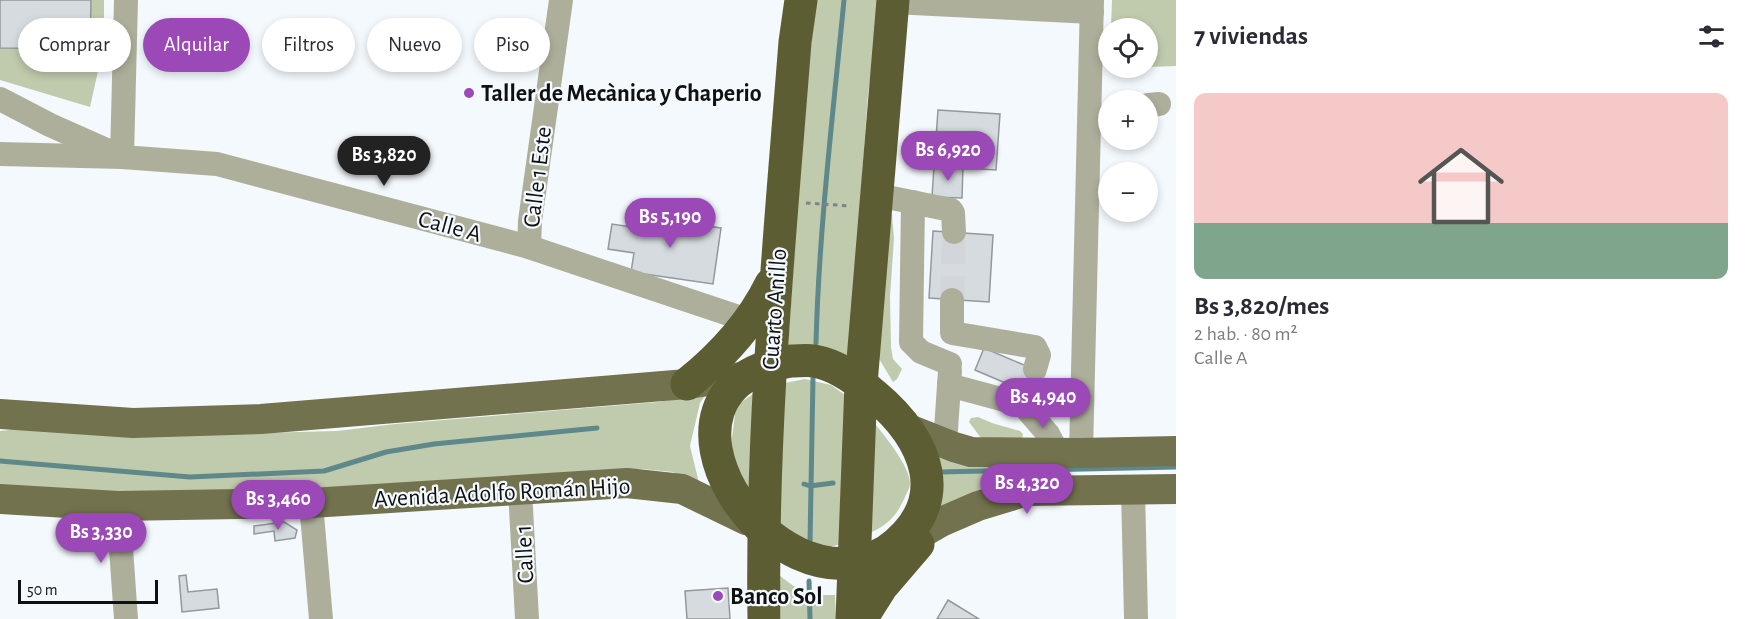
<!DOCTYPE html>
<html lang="es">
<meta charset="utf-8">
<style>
body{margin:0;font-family:"Alegreya Sans",sans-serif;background:#f2f2f3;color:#2b2b33;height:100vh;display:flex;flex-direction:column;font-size:22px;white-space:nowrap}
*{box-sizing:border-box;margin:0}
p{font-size:20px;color:#7c7c81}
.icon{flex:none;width:33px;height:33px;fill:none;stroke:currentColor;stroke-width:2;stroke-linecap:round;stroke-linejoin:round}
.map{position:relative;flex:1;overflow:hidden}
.sheet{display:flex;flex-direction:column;background:#fff;width:570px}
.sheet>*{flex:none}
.banner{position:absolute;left:18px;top:18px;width:570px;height:54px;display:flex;gap:12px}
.tools{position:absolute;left:1098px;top:18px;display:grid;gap:12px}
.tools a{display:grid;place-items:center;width:60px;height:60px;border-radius:50%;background:#fff;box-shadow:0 3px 9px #0003;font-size:30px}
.scale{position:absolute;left:18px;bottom:15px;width:140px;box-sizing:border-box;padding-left:6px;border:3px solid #0f1012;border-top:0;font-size:16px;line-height:21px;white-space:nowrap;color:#0f1012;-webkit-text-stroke:4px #f4f9fd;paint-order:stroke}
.price{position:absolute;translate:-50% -51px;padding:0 14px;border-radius:21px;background:#9b49b7;color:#fff;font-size:20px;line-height:39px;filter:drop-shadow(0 2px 3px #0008)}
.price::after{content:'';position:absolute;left:50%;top:36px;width:18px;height:14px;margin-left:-9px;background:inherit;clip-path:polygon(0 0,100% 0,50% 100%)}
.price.selected{background:#222;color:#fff}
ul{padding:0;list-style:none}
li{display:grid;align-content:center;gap:12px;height:318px;padding:0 18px}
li+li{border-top:2px solid #e1e1e2}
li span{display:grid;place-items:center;height:186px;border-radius:12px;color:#555}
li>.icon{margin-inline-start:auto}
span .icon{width:108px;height:108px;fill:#fffc;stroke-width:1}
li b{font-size:26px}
h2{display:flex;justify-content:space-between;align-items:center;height:72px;padding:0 18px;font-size:26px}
.chip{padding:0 21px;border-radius:27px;background:#fff;box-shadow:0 3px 9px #0003;font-size:21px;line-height:54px}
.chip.selected{background:#9b49b7;color:#fff}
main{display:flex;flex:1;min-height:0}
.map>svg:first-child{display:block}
.green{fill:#c0caad}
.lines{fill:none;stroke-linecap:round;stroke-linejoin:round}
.stream{stroke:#5e888a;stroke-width:5}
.building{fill:#d6dbdf;stroke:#94989b;stroke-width:1.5}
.minor-tunnel{stroke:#d2d6da;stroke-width:24;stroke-dasharray:24 12;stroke-linecap:butt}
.path{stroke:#808386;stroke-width:3;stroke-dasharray:4.5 4.5;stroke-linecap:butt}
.minor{stroke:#aeaf9b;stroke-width:24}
.major{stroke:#72724e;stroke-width:30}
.highway{stroke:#5c5d32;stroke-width:33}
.poi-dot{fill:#9b49b7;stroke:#f4f9fd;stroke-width:2}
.labels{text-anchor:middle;stroke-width:4.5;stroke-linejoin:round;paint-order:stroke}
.poi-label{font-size:24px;font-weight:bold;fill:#0f1012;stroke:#f4f9fd;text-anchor:start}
.street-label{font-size:24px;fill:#0f1012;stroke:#f4f9fd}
</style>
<main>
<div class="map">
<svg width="1176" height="619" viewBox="0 0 1176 619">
<rect width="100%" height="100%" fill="#f4f9fd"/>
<g class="green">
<polygon points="0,0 104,0 104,44 90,107 0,80"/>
<polygon points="817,0 881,0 868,94 849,357 832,349 788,349 805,88"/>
<polygon points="1112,0 1176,0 1176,66 1148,67 1148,28 1111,28"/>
<polygon points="887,212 892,215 894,238 890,297 891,347 893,359 902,369 897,379 893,382 878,357"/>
<polygon points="805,379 831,385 845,395 840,544 822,550 777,525 780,384"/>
<polygon points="707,393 700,403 690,446 700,487 673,472 642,469 590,471 345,488 102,492 0,487 0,431 37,427 261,433 337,431 395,424 658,402"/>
<polygon points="753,394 749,507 727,478 736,406"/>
<polygon points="978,417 992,423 1020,431 1023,434 1022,439 981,438 969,422 971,418"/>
<path d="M872 420C883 434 911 467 910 484 910 488 906 494 905 497 895 519 887 525 866 535Z"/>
<polygon points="936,456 1014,461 1014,480 933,514"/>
<path d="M779 575C802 593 805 595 835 595L836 619H781Z"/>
</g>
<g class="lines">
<g class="stream">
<path d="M816 343C819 229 833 114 844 0"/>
<polyline points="0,461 190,477 324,471 386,452 434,444 597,428"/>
<polyline points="939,472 1176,467"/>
<polyline points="804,484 810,486 833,483"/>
<polyline points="810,543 813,377"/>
<polyline points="809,581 810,619"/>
</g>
</g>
<g class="building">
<polygon points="0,0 91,0 90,49 0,48"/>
<polygon points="938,110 1000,114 996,170 934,166"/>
<polygon points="934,166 963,167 962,198 932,197"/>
<polygon points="639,217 721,228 713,284 631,272 634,253 608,249 612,224 638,228"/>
<polygon points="933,231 993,235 989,302 929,298"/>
<polygon points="984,348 1045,374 1036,396 975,370"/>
<polygon points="284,522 297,530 295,538 275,541 274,531 254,534 254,526"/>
<polygon points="186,575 188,592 217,589 219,608 182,612 179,576"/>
<polygon points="728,588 730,619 687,619 685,591"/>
<polygon points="948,600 979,619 937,619"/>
</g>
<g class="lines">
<g class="minor-tunnel">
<polyline points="952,300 954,232"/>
<polyline points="1027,391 1035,369"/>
</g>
<polyline class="path" points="806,203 851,206"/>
<g class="minor">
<polyline points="893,2 1092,12"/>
<polyline points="0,99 50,125 122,157 126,0"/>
<polyline points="1148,105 1159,104"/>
<polyline points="0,154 122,157 217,164 529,247 750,321"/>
<polyline points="877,195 951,210 953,213 954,232"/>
<polyline points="913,202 911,342 921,352 950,364"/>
<polyline points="529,247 530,221 561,0"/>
<polyline points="952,300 952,333 1035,347 1039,355 1035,369"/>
<polyline points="949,385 1023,405 1048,434 1058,453"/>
<polyline points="945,444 950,371"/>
<polyline points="1081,453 1092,0"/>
<polyline points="1133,489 1136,619"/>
<polyline points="520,490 527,619"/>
<polyline points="311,503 321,619"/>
<polyline points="118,506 126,619"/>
</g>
<g class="major">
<polyline points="0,414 133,423 261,419 687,384 748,376"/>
<polyline points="906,428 954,447 971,452 1081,453 1176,451"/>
<polyline points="0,499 118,506 311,503 627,483 682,489 746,520"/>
<polyline points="896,548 941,522 978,506 1027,491 1176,489"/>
</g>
<g class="highway">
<path d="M791 361C799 361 807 360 814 361 837 365 856 379 873 394 927 439 955 502 887 551 770 619 622 387 791 361Z"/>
<path d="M687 384C722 356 751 325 771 284"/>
<path d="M764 619C761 426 780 234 795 42L801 0"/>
<polyline points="852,619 861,384 893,0"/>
<polyline points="861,619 882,586 918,544"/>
</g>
</g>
<g class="poi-dot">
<circle cx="469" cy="93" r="6"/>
<circle cx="718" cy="596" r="6"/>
</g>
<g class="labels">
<g class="poi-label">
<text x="481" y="101">Taller de Mecànica y Chaperio</text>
<text x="730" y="604">Banco Sol</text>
</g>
<g class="street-label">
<text transform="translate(537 177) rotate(-83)" y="8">Calle 1 Este</text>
<text transform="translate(450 226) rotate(15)" y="8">Calle A</text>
<text transform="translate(774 309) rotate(-86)" y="8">Cuarto Anillo</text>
<text transform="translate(502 492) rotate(-3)" y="8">Avenida Adolfo Román Hijo</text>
<text transform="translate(524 554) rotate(-93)" y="8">Calle 1</text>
</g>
</g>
</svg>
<div class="tools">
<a><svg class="icon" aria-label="locate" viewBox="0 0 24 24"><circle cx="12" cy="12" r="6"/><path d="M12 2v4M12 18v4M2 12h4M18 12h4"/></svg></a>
<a>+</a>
<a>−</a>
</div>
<div class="scale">50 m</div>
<b class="price" style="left:948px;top:182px">Bs 6,920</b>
<b class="price selected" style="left:384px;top:187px">Bs 3,820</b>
<b class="price" style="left:670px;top:249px">Bs 5,190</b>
<b class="price" style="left:1043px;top:429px">Bs 4,940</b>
<b class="price" style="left:1027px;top:515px">Bs 4,320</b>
<b class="price" style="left:278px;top:531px">Bs 3,460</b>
<b class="price" style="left:101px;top:564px">Bs 3,330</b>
<div class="banner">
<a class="chip">Comprar</a>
<a class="chip selected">Alquilar</a>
<a class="chip">Filtros</a>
<a class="chip">Nuevo</a>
<a class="chip">Piso</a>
</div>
</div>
<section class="sheet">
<h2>7 viviendas<svg class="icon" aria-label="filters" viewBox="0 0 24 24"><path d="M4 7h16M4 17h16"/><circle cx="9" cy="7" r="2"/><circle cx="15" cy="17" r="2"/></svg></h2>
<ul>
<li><span style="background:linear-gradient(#f6c9c9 70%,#7fa58c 0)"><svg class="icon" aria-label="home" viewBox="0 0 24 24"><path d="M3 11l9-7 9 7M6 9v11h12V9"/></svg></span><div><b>Bs 3,820/mes</b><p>2 hab. · 80 m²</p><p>Calle A</p></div></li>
</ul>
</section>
</main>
